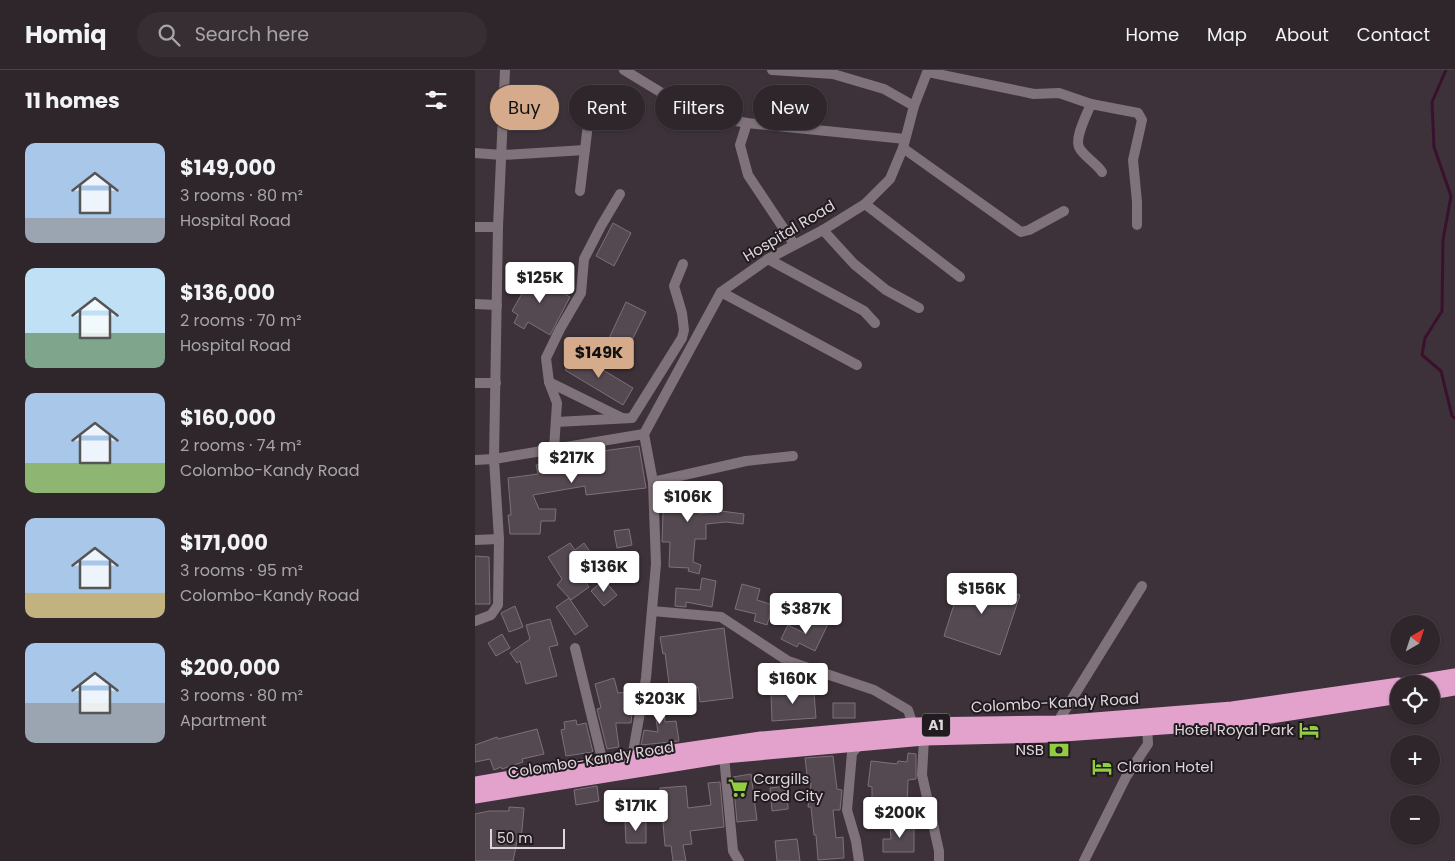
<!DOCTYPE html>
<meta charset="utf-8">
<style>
body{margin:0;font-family:Poppins,sans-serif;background:#362e33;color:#f1f3f6;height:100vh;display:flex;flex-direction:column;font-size:19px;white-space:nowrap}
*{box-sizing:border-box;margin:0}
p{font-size:16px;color:#a7a5a9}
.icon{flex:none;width:28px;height:28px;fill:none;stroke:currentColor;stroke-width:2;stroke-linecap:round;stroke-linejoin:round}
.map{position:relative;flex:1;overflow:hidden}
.panel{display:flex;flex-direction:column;background:#2e262b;width:475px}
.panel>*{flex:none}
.guide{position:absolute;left:15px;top:15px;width:475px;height:45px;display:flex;gap:10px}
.needle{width:32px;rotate:39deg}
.controls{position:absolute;left:915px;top:545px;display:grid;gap:10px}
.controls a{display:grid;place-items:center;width:50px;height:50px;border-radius:50%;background:#2e262b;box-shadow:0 1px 4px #0004,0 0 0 1px #494347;font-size:25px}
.scale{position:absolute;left:15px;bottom:12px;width:75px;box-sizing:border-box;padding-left:5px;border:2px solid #ded6db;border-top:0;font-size:14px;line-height:18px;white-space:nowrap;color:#ded6db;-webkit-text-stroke:4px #211b1f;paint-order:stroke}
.price{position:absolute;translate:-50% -42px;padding:0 11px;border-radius:5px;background:#fff;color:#222;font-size:16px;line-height:32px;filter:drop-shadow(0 1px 2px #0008)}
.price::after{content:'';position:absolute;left:50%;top:30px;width:15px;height:11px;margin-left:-8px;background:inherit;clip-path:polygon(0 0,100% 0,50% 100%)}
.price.selected{background:#d6ab8b;color:#111}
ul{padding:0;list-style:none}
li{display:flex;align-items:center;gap:15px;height:125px;padding:0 25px}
li span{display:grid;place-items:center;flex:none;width:140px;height:100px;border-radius:10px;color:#555}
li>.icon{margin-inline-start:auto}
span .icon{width:60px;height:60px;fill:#fffc;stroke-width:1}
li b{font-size:21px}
h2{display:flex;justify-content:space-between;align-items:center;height:60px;padding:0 25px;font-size:21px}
.chip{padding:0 18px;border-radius:22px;background:#2e262b;box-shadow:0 1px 4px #0004,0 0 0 1px #494347;font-size:18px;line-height:45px}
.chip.selected{background:#d6ab8b;color:#111}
header{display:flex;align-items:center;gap:30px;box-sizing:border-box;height:70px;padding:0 25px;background:#2e262b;border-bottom:1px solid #494347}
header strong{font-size:24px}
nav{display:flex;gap:28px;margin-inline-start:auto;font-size:18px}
.search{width:350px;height:45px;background:#362e33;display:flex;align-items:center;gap:12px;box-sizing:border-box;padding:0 18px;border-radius:28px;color:#a7a5a9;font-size:19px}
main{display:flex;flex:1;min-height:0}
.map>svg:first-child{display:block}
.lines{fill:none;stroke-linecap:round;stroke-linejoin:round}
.stream{stroke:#39112e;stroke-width:3}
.building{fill:#554951;stroke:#7d7079}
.minor{stroke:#7f727a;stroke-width:10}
.highway{stroke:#e2a2cc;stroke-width:15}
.labels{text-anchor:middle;stroke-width:4;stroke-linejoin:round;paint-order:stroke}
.shield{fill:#211b1f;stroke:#a59ea3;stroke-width:1}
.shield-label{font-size:14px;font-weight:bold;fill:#ded6db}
.street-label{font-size:15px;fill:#ded6db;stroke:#211b1f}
.poi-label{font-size:15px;fill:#ded6db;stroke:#211b1f;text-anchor:end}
</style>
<header>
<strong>Homiq</strong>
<div class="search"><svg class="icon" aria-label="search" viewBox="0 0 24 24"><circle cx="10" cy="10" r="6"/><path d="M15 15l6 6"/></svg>Search here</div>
<nav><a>Home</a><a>Map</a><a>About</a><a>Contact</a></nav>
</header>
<main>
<section class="panel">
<h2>11 homes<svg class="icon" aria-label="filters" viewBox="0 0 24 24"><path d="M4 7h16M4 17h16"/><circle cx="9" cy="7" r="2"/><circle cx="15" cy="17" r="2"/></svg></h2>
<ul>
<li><span style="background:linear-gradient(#a9c7e8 75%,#9aa5b1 0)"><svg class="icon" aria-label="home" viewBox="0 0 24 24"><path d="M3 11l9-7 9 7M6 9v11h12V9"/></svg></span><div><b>$149,000</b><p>3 rooms · 80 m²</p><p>Hospital Road</p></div></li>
<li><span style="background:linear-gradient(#bfe0f5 65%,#7fa58c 0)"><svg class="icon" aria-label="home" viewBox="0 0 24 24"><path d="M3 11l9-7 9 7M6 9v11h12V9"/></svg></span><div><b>$136,000</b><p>2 rooms · 70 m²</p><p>Hospital Road</p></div></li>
<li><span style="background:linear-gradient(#a9c7e8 70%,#8fb573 0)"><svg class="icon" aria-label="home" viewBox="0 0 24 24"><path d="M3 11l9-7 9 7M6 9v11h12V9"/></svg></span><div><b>$160,000</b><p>2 rooms · 74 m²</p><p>Colombo-Kandy Road</p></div></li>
<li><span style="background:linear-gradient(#a9c7e8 75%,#c2b280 0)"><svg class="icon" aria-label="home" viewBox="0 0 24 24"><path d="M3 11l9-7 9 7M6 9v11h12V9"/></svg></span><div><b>$171,000</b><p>3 rooms · 95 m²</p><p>Colombo-Kandy Road</p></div></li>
<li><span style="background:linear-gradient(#a9c7e8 60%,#9aa5b1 0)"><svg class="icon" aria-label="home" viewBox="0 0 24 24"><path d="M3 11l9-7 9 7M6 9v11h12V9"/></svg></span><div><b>$200,000</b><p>3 rooms · 80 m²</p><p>Apartment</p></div></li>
</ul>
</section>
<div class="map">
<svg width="980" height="791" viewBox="0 0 980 791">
<rect width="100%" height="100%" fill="#3d3239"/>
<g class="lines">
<polyline class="stream" points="971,0 957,32 959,77 976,126 968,170 967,241 950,268 947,285 966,301 977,346 980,348"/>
</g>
<g class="building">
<polygon points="138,153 156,163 139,196 121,186"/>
<polygon points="60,201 80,213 78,217 95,227 75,265 53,252 49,259 39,253 43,245 37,241"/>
<polygon points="151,232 171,242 147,290 128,281"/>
<polygon points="100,283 158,318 148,335 90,300"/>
<polygon points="164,376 171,418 111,425 110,416 58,425 64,439 81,439 80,451 66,451 65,464 35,464 33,445 36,445 33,408 63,404 61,395 106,387 106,384"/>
<polygon points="208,412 223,412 224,444 246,441 269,444 268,454 251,452 231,454 231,469 220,469 218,492 226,495 224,504 213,501 214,498 194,497 195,472 187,472 189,416"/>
<polygon points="154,459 157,475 142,478 139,461"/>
<polygon points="95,473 100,480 109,473 116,483 106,490 108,493 100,498 114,517 96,530 82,515 87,509 73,487"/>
<polygon points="0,486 14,487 15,534 0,534"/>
<polygon points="488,506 545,525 525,585 469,566"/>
<polygon points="227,508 241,511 237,537 211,532 211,537 200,536 201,518 225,520"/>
<polygon points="129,510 142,525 129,536 116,521"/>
<polygon points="267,514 285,519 282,530 298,535 292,555 279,551 281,544 260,539"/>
<polygon points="94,528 113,556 100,565 81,537"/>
<polygon points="40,536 48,557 34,562 26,543"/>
<polygon points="339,547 353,554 340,581 324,573 322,577 306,569 313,555 331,564"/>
<polygon points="75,549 83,575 74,577 82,606 51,614 45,591 42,593 35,583 55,569 51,555"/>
<polygon points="249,558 258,628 225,632 223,617 195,621 190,583 188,584 185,567"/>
<polygon points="27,564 35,578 21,586 13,573"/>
<polygon points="139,608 143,623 160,621 161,627 160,631 158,632 156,653 141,653 141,656 144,677 132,679 122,639 126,638 120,614"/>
<polygon points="328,617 328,624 339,623 341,648 297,651 296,622 315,621 315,618"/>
<polygon points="188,626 190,652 201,651 204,671 166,675 169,660 183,662 180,643 176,643 175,627"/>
<rect x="358" y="633" width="22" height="15"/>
<polygon points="101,650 102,655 111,653 118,682 91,686 86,660 90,659 89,652"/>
<polygon points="62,659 69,684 47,689 48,692 27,699 26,697 19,700 15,689 0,692 0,675 22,667 23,669"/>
<polygon points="433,683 441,684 441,709 433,710 432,741 397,740 397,717 393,716 396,691 422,694 423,691 432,692"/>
<polygon points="358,686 362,719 367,720 365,740 358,740 361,768 368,767 369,788 343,790 341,765 339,765 336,737 333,737 336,713 333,713 330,688"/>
<polygon points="276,704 282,750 262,752 258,707"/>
<polygon points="245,712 249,757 215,761 217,774 208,775 211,791 198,791 196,776 190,776 185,718 211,716 213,738 236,735 233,713"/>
<polygon points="122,716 124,731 101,735 99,720"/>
<polygon points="312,716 313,739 297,741 295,718"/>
<polygon points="34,737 49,738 46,771 42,771 38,791 0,791 0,744 14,741 34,741"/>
<polygon points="171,750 171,773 151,773 150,751"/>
<polygon points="415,755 439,755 439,782 408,782 408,769 416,769"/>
<polygon points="322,769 325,791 302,791 300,771"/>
</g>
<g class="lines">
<g class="minor">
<polyline points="149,0 220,43 272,53 430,69"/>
<polyline points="297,0 358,4 409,19 439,36"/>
<polyline points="453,2 559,24 584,23 616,34 663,43 667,50 658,90 662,132 662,155"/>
<path d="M616 34C612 44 598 70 605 79 611 88 621 93 627 102"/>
<polyline points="272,53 265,75 273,105 319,174"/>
<polyline points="428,78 546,162 554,160 589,141"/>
<polyline points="0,83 27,85 110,80"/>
<polyline points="105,121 116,29 121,26 148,42"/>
<polyline points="390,134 485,207"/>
<polyline points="0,157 23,157"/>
<polyline points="348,160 379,194 411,220 444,238"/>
<polyline points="293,189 389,241 400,253"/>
<polyline points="246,222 382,295"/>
<polyline points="0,234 22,235"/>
<polyline points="74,312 147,348"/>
<polyline points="0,313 21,313"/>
<polyline points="81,352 157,348 207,268 209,260 207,243 199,216 208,194"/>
<polyline points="79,379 82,333 74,312 71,288 85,259 106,223 109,189 126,156 145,124"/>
<polyline points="0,390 19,389 23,157 30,0"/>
<polyline points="178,412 271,391 318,386"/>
<polyline points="0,470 24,469"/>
<polyline points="177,541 246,547 313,591 399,620 433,640 438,655"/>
<polyline points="0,551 16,545 23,535 24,469 19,389 169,364"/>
<polyline points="100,578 128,693"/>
<polyline points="582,653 667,516"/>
<polyline points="449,668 447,705 464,781 464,791"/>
<polyline points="249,686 258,781 264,791"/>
<polyline points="158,693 157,688 171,608 181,494 178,412 169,364 246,222 293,189 348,160 390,134 415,109 428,78 439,36 453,0"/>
<polyline points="384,791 381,771 372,740 377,683 386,673"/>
<polyline points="609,791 651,707 673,674 672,653"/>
</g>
<g class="highway">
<polyline points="931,614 980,606"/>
<polyline points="956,622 980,618"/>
<polyline points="0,714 157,688 286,669 438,655 582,653 757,639 924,615"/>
<polyline points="0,726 249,686 449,668 575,665 758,652 924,626"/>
</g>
</g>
<defs>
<symbol id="hotel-bare" viewBox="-9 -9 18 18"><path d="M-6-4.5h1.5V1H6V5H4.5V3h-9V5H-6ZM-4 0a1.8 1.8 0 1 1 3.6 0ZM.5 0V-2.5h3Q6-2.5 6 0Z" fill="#91cd40" stroke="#211b1f" stroke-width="2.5" paint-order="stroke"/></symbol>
<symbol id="bank-bare" viewBox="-9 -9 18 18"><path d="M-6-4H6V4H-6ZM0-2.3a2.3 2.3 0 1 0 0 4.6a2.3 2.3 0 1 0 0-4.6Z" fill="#91cd40" stroke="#211b1f" stroke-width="2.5" paint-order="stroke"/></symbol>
<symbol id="supermarket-bare" viewBox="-9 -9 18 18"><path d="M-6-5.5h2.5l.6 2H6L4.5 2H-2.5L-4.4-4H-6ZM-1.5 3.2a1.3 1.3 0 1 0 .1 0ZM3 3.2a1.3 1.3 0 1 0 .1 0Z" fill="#91cd40" stroke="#211b1f" stroke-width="2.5" paint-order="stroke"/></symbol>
</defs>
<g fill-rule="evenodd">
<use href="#hotel-bare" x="820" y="646" width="28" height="28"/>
<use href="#bank-bare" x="570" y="666" width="28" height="28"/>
<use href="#hotel-bare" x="613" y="683" width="28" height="28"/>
<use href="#supermarket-bare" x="249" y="704" width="28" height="28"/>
</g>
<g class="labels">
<rect class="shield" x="447" y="643.5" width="28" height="23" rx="4"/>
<g class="shield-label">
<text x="461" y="660">A1</text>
</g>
<g class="street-label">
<text transform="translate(314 161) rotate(-31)" y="5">Hospital Road</text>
<text transform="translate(580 633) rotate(-3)" y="5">Colombo-Kandy Road</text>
<text transform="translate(116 690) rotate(-9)" y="5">Colombo-Kandy Road</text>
</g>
<g class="poi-label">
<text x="819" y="665">Hotel Royal Park</text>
<text x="569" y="685">NSB</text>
<text x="642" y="702" text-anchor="start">Clarion Hotel</text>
<text x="278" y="714" text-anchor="start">Cargills<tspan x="278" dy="17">Food City</tspan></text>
</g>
</g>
</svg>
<div class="controls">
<a><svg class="needle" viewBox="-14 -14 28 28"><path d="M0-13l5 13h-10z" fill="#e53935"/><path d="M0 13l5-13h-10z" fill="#a7a5a9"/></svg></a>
<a><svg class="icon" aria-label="locate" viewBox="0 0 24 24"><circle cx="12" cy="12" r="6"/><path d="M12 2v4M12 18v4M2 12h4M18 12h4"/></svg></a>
<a>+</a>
<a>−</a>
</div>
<div class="scale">50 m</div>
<b class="price" style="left:65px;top:234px">$125K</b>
<b class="price selected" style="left:124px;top:309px">$149K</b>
<b class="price" style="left:97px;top:414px">$217K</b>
<b class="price" style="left:213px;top:453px">$106K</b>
<b class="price" style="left:129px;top:523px">$136K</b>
<b class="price" style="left:507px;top:545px">$156K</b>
<b class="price" style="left:331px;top:565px">$387K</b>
<b class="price" style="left:318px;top:635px">$160K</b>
<b class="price" style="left:185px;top:655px">$203K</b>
<b class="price" style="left:161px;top:762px">$171K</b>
<b class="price" style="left:425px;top:769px">$200K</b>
<div class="guide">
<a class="chip selected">Buy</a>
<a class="chip">Rent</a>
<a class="chip">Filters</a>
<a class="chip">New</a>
</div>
</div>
</main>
